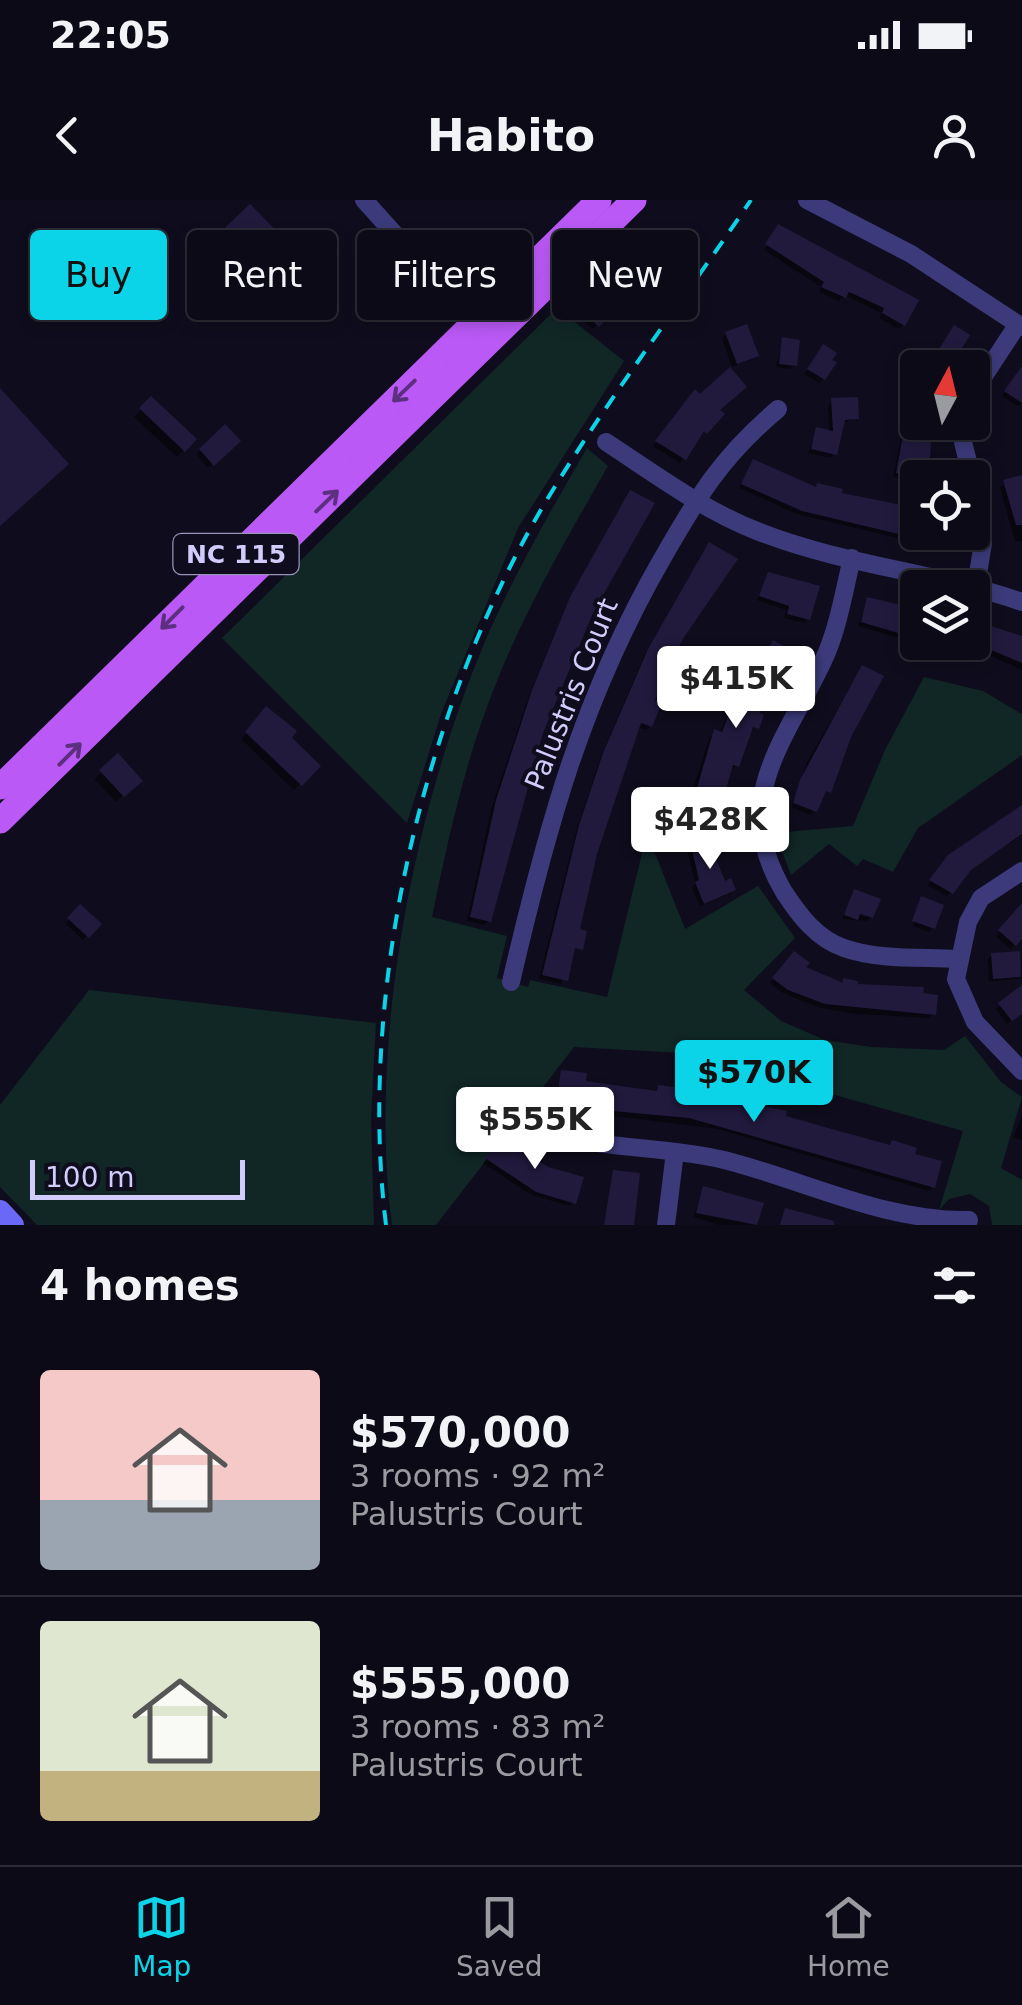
<!DOCTYPE html>
<meta charset="utf-8">
<style>
body{margin:0;font-family:"DejaVu Sans",sans-serif;background:#191823;color:#f1f3f6;height:100vh;display:flex;flex-direction:column;font-size:38px;white-space:nowrap}
*{box-sizing:border-box;margin:0}
p{font-size:32px;color:#9a9aa1}
.icon{flex:none;width:55px;height:55px;fill:none;stroke:currentColor;stroke-width:2;stroke-linecap:round;stroke-linejoin:round}
.map{position:relative;height:1025px;overflow:hidden}
.drawer{display:flex;flex-direction:column;background:#0b0a16;flex:1}
.drawer>*{flex:none}
.banner{position:absolute;left:30px;top:30px;width:962px;height:90px;display:flex;gap:20px}
.needle{width:65px;rotate:7deg}
.buttons{position:absolute;left:900px;top:150px;display:grid;gap:20px}
.buttons a{display:grid;place-items:center;width:90px;height:90px;border-radius:10px;background:#0b0a16;box-shadow:0 5px 15px #0003,0 0 0 2px #2b2b35;font-size:50px}
.scale{position:absolute;left:30px;bottom:25px;width:215px;box-sizing:border-box;padding-left:10px;border:5px solid #d1ccfc;border-top:0;font-size:28px;line-height:35px;white-space:nowrap;color:#d1ccfc;-webkit-text-stroke:8px #0f0d1d;paint-order:stroke}
.price{position:absolute;translate:-50% -85px;padding:0 22px;border-radius:10px;background:#fff;color:#222;font-size:32px;line-height:65px;filter:drop-shadow(0 2px 5px #0008)}
.price::after{content:'';position:absolute;left:50%;top:60px;width:30px;height:22px;margin-left:-15px;background:inherit;clip-path:polygon(0 0,100% 0,50% 100%)}
.price.current{background:#0cd4e8;color:#111}
ul{padding:0;list-style:none}
li{display:flex;align-items:center;gap:30px;height:250px;padding:0 40px}
li+li{border-top:2px solid #2b2b35}
li span{display:grid;place-items:center;flex:none;width:280px;height:200px;border-radius:10px;color:#555}
li>.icon{margin-inline-start:auto}
span .icon{width:120px;height:120px;fill:#fffc;stroke-width:1}
li b{font-size:42px}
h2{display:flex;justify-content:space-between;align-items:center;height:120px;padding:0 40px;font-size:42px}
.pill{padding:0 35px;border-radius:10px;background:#0b0a16;box-shadow:0 5px 15px #0003,0 0 0 2px #2b2b35;font-size:35px;line-height:90px}
.pill.current{background:#0cd4e8;color:#111}
.status{display:flex;justify-content:space-between;align-items:center;height:70px;padding:0 50px;background:#0b0a16;direction:ltr}
.status svg{height:28px;fill:currentColor}
header{display:flex;justify-content:space-between;align-items:center;height:130px;padding:0 40px;background:#0b0a16;font-size:45px;font-weight:700}
.menu{display:flex;justify-content:space-around;align-items:center;height:140px;border-top:2px solid #2b2b35;background:#0b0a16;font-size:28px;color:#9a9aa1}
.menu a{display:grid;justify-items:center;gap:5px}
.menu .current{color:#0cd4e8}
.map>svg:first-child{display:block}
.green{fill:#102726}
.shadow{fill:#0007}
.building{fill:#211a3d}
.lines{fill:none;stroke-linecap:round;stroke-linejoin:round}
.minor{stroke:#3c3a7a;stroke-width:18}
.secondary{stroke:#6a68f7;stroke-width:22}
.primary{stroke:#ba59f6;stroke-width:25}
.rail{stroke:#0cd4e8;stroke-width:4;stroke-dasharray:15 12;stroke-linecap:butt}
.oneway{stroke:#5c2f7f}
.labels{text-anchor:middle;stroke-width:8;stroke-linejoin:round;paint-order:stroke}
.shield{fill:#0f0d1d;stroke:#9793b9;stroke-width:2.5}
.shield-label{font-size:25px;font-weight:bold;fill:#d1ccfc}
.street-label{font-size:28px;fill:#d1ccfc;stroke:#0f0d1d}
</style>
<div class="status"><b>22:05</b><svg viewBox="0 0 49 12"><path d="M0 12V9h3v3zM5 12V6h3v6zM10 12V3h3v9zM15 12V0h3v12zM26 1h20v11H26zM47 4h2v5h-2z"/></svg></div>
<header><svg class="icon" aria-label="back" viewBox="0 0 24 24"><path d="M15 5l-7 7 7 7"/></svg>Habito<svg class="icon" aria-label="person" viewBox="0 0 24 24"><circle cx="12" cy="8" r="4"/><path d="M4 21q1-7 8-7t8 7"/></svg></header>
<div class="map">
<svg width="1022" height="1025" viewBox="0 0 1022 1025">
<rect width="100%" height="100%" fill="#0f0d1d"/>
<g class="green">
<polygon points="557,108 624,161 518,328 441,514 407,623 222,438"/>
<path d="M587 248 608 266C567 338 525 409 495 486 465 561 448 639 432 717L507 736 497 778 528 787 530 780 607 797 647 633 685 729 758 686 795 738 744 790 781 821 825 840 871 847 944 850 965 836 1001 882 1022 897 1001 968 1022 980V1025H992L989 1006 970 994 949 999 939 1010 963 931 735 867 737 856 574 847 436 1025H392C368 843 413 612 484 444 513 376 550 312 587 248Z"/>
<polygon points="924,477 983,491 1022,514 1022,555 918,628 893,672 863,659 857,666 829,644 791,675 775,633 853,626 885,550"/>
<polygon points="89,790 376,823 371,918 374,1025 37,1025 0,987 0,905"/>
</g>
<g class="shadow">
<polygon points="250,8 318,77 277,120 207,48"/>
<polygon points="779,28 916,101 903,125 899,129 879,118 882,113 844,95 839,101 819,92 821,87 764,50"/>
<polygon points="600,102 610,111 593,129 583,120"/>
<polygon points="950,133 952,159 948,163 936,156"/>
<polygon points="726,134 756,156 732,167 722,138"/>
<polygon points="783,140 795,165 790,169 776,167"/>
<polygon points="819,151 823,179 819,183 804,174"/>
<polygon points="1022,176 1022,204 1017,206 1002,196 1015,178"/>
<polygon points="912,182 918,183 918,222 933,222 927,276 918,280 893,277"/>
<polygon points="691,197 721,214 699,235 680,263 653,246"/>
<polygon points="151,199 194,239 177,257 134,217"/>
<polygon points="832,201 857,218 842,223 831,258 808,253 817,230 829,232 828,205"/>
<polygon points="225,228 237,241 208,268 196,254"/>
<polygon points="750,266 815,289 918,311 918,332 943,343 939,348 797,314 739,288"/>
<polygon points="1022,278 1022,341 1015,342 1000,287"/>
<polygon points="627,297 591,412 530,562 489,721 484,725 467,721 492,606 529,496 567,404"/>
<polygon points="705,349 680,439 652,501 650,526 646,530 637,527 616,582 577,731 563,747 578,751 572,751 561,784 539,779 576,632 600,559 644,456"/>
<polygon points="769,375 808,419 804,423 784,418 786,410 757,400"/>
<polygon points="868,400 918,411 918,437 908,441 858,426"/>
<polygon points="972,423 1022,442 1022,470 976,449 943,442 972,442"/>
<polygon points="862,468 838,569 811,615 791,607 807,562"/>
<polygon points="737,471 757,527 749,530 737,566 729,569 722,594 715,598 712,625 707,629 681,626 710,536 720,534 734,497 725,492"/>
<polygon points="261,515 317,566 294,590 241,539"/>
<polygon points="118,557 139,581 116,602 94,579"/>
<polygon points="1022,607 1022,635 966,672 947,696 927,685 944,662"/>
<polygon points="692,647 720,654 716,658 724,684 733,690 729,694 700,706 692,688 695,684 688,652"/>
<polygon points="855,692 871,717 867,721 842,719"/>
<polygon points="922,701 933,728 929,732 913,726"/>
<polygon points="1022,707 1022,736 1010,749 996,736"/>
<polygon points="80,708 98,724 83,740 65,723"/>
<polygon points="794,754 802,768 841,785 844,781 855,787 921,796 933,814 929,818 857,814 820,808 783,793 770,783"/>
<polygon points="992,755 1018,770 1022,778 989,782 988,759"/>
<polygon points="1022,789 1022,812 1007,824 996,809"/>
<polygon points="562,873 584,883 654,893 659,888 717,899 912,956 933,986 929,991 718,929 588,913 588,905 554,901"/>
<polygon points="1022,916 1022,940 1013,938"/>
<polygon points="503,939 574,1002 570,1006 531,995 483,963"/>
<polygon points="614,973 632,1025 604,1025"/>
<polygon points="704,989 761,1005 754,1025 720,1025 693,1017"/>
</g>
<g class="building">
<polygon points="250,4 322,77 288,112 215,37"/>
<polygon points="778,24 919,100 905,126 882,113 884,108 849,92 846,98 821,87 824,82 765,44"/>
<polygon points="104,56 111,65 76,96 68,88"/>
<polygon points="600,99 614,111 599,127 586,115"/>
<polygon points="747,124 759,156 737,164 725,132"/>
<polygon points="954,125 970,135 954,161 938,151"/>
<polygon points="782,137 800,140 797,166 779,164"/>
<polygon points="823,144 837,153 832,160 837,162 825,180 807,169"/>
<polygon points="1022,166 1022,203 1004,191"/>
<polygon points="730,167 747,187 720,210 725,214 707,234 704,231 686,260 655,241 695,189 700,194"/>
<polygon points="0,188 69,264 0,326"/>
<polygon points="151,196 197,239 185,252 139,208"/>
<polygon points="910,196 918,196 918,222 932,222 929,277 896,273"/>
<polygon points="858,197 859,219 845,220 837,255 811,249 816,227 833,231 831,198"/>
<polygon points="225,224 241,241 214,266 199,249"/>
<polygon points="753,259 816,287 817,283 843,289 842,293 912,307 907,336 802,311 741,284"/>
<polygon points="1022,275 1022,325 1016,325 1003,280"/>
<polygon points="630,290 655,303 593,413 543,533 491,722 470,717 496,600 532,490 570,397"/>
<polygon points="912,332 948,332 945,345 912,338"/>
<polygon points="709,342 738,359 682,440 655,500 662,503 652,527 641,523 597,654 580,729 587,731 583,750 575,748 568,781 542,775 579,625 603,553 648,449"/>
<polygon points="768,372 820,386 810,420 787,414 789,406 759,396"/>
<polygon points="867,397 918,409 915,438 861,422"/>
<polygon points="972,420 1022,436 1022,463 972,442"/>
<polygon points="773,440 797,453 759,512 764,515 759,529 753,527 739,567 733,565 724,596 718,594 714,626 684,623 686,601 693,602 714,529 722,532 737,493 727,487 740,464 756,472"/>
<polygon points="862,465 884,476 851,537 831,593 826,591 817,612 793,603 800,580"/>
<polygon points="266,506 297,531 292,538 321,566 302,586 245,532"/>
<polygon points="118,553 143,581 124,597 99,570"/>
<polygon points="1022,605 1022,634 971,670 953,694 929,680 948,655"/>
<polygon points="719,639 722,654 715,656 725,681 731,678 736,690 704,704 695,682 699,680 691,645"/>
<polygon points="854,689 881,699 873,718 860,714 858,720 844,715"/>
<polygon points="921,696 944,705 935,729 912,721"/>
<polygon points="1022,703 1022,739 1016,746 998,730"/>
<polygon points="80,704 102,724 89,738 67,718"/>
<polygon points="794,751 810,763 806,767 843,783 843,778 858,781 858,784 924,787 923,793 938,795 936,815 825,804 788,790 772,778"/>
<polygon points="1020,751 1021,777 993,779 991,753"/>
<polygon points="1022,785 1022,814 1012,821 998,803"/>
<polygon points="561,870 587,873 586,881 620,886 657,891 658,885 720,893 720,897 787,911 786,916 828,928 890,945 892,940 917,948 915,954 942,961 935,988 689,918 590,909 591,902 557,898"/>
<polygon points="503,936 548,967 584,977 576,1004 536,992 485,958"/>
<polygon points="613,970 640,973 634,1025 604,1025"/>
<polygon points="703,986 764,1003 757,1025 696,1013"/>
<polygon points="785,1008 834,1021 834,1025 780,1025"/>
</g>
<g class="lines">
<g class="minor">
<polyline points="364,0 481,130"/>
<polyline points="807,0 911,54 1022,127"/>
<polyline points="972,194 1018,124"/>
<polyline points="965,222 963,242 972,278"/>
<path d="M606 242C655 274 703 310 757 331 842 365 936 372 1022 402"/>
<polyline points="972,280 983,343 976,386"/>
<path d="M852 358C844 391 838 430 823 461 784 544 729 600 784 692 799 715 817 739 844 748 877 760 922 757 957 759"/>
<polyline points="1022,671 981,698 968,722 956,779 975,822 1022,871"/>
<path d="M511 782C547 627 582 498 662 359 698 296 722 256 778 209"/>
<path d="M530 913 555 933 572 939C622 949 674 948 724 960 804 980 885 1022 969 1020"/>
<polyline points="666,1025 675,952"/>
</g>
<polyline class="secondary" points="0,1011 13,1025"/>
<g class="primary">
<polyline points="0,587 599,0"/>
<polyline points="0,621 634,0"/>
</g>
<path class="rail" d="M386 1025C357 792 424 509 542 308 605 202 682 102 751 0"/>
</g>
<defs><path id="oneway-shaft" d="M-6 0H5M1.5-3L5.5 0L1.5 3" fill="none" stroke-width="1.6" stroke-linecap="round" stroke-linejoin="round" transform="scale(2.5)"/></defs>
<g class="oneway">
<use href="#oneway-shaft" transform="translate(404 191) rotate(136)"/>
<use href="#oneway-shaft" transform="translate(327 301) rotate(-44)"/>
<use href="#oneway-shaft" transform="translate(172 418) rotate(135)"/>
<use href="#oneway-shaft" transform="translate(70 554) rotate(-45)"/>
</g>
<g class="labels">
<rect class="shield" x="173.5" y="334" width="125" height="40" rx="8"/>
<g class="shield-label">
<text x="236" y="363">NC 115</text>
</g>
<g class="street-label">
<text transform="translate(571 494) rotate(-68)" y="10">Palustris Court</text>
</g>
</g>
</svg>
<div class="buttons">
<a><svg class="needle" viewBox="-14 -14 28 28"><path d="M0-13l5 13h-10z" fill="#e53935"/><path d="M0 13l5-13h-10z" fill="#9a9aa1"/></svg></a>
<a><svg class="icon" aria-label="locate" viewBox="0 0 24 24"><circle cx="12" cy="12" r="6"/><path d="M12 2v4M12 18v4M2 12h4M18 12h4"/></svg></a>
<a><svg class="icon" aria-label="layers" viewBox="0 0 24 24"><path d="M12 4l9 5-9 5-9-5zM3 14l9 5 9-5"/></svg></a>
</div>
<div class="scale">100 m</div>
<b class="price" style="left:736px;top:531px">$415K</b>
<b class="price" style="left:710px;top:672px">$428K</b>
<b class="price current" style="left:754px;top:925px">$570K</b>
<b class="price" style="left:535px;top:972px">$555K</b>
<div class="banner">
<a class="pill current">Buy</a>
<a class="pill">Rent</a>
<a class="pill">Filters</a>
<a class="pill">New</a>
</div>
</div>
<section class="drawer">
<h2>4 homes<svg class="icon" aria-label="filters" viewBox="0 0 24 24"><path d="M4 7h16M4 17h16"/><circle cx="9" cy="7" r="2"/><circle cx="15" cy="17" r="2"/></svg></h2>
<ul>
<li><span style="background:linear-gradient(#f6c9c9 65%,#9aa5b1 0)"><svg class="icon" aria-label="home" viewBox="0 0 24 24"><path d="M3 11l9-7 9 7M6 9v11h12V9"/></svg></span><div><b>$570,000</b><p>3 rooms · 92 m²</p><p>Palustris Court</p></div></li>
<li><span style="background:linear-gradient(#dfe7d0 75%,#c2b280 0)"><svg class="icon" aria-label="home" viewBox="0 0 24 24"><path d="M3 11l9-7 9 7M6 9v11h12V9"/></svg></span><div><b>$555,000</b><p>3 rooms · 83 m²</p><p>Palustris Court</p></div></li>
</ul>
</section>
<nav class="menu">
<a class="current"><svg class="icon" aria-label="map" viewBox="0 0 24 24"><path d="M3 6l6-2 6 2 6-2v14l-6 2-6-2-6 2zM9 4v14M15 6v14"/></svg>Map</a>
<a><svg class="icon" aria-label="saved" viewBox="0 0 24 24"><path d="M7 4h10v16l-5-4-5 4z"/></svg>Saved</a>
<a><svg class="icon" aria-label="home" viewBox="0 0 24 24"><path d="M3 11l9-7 9 7M6 9v11h12V9"/></svg>Home</a>
</nav>
